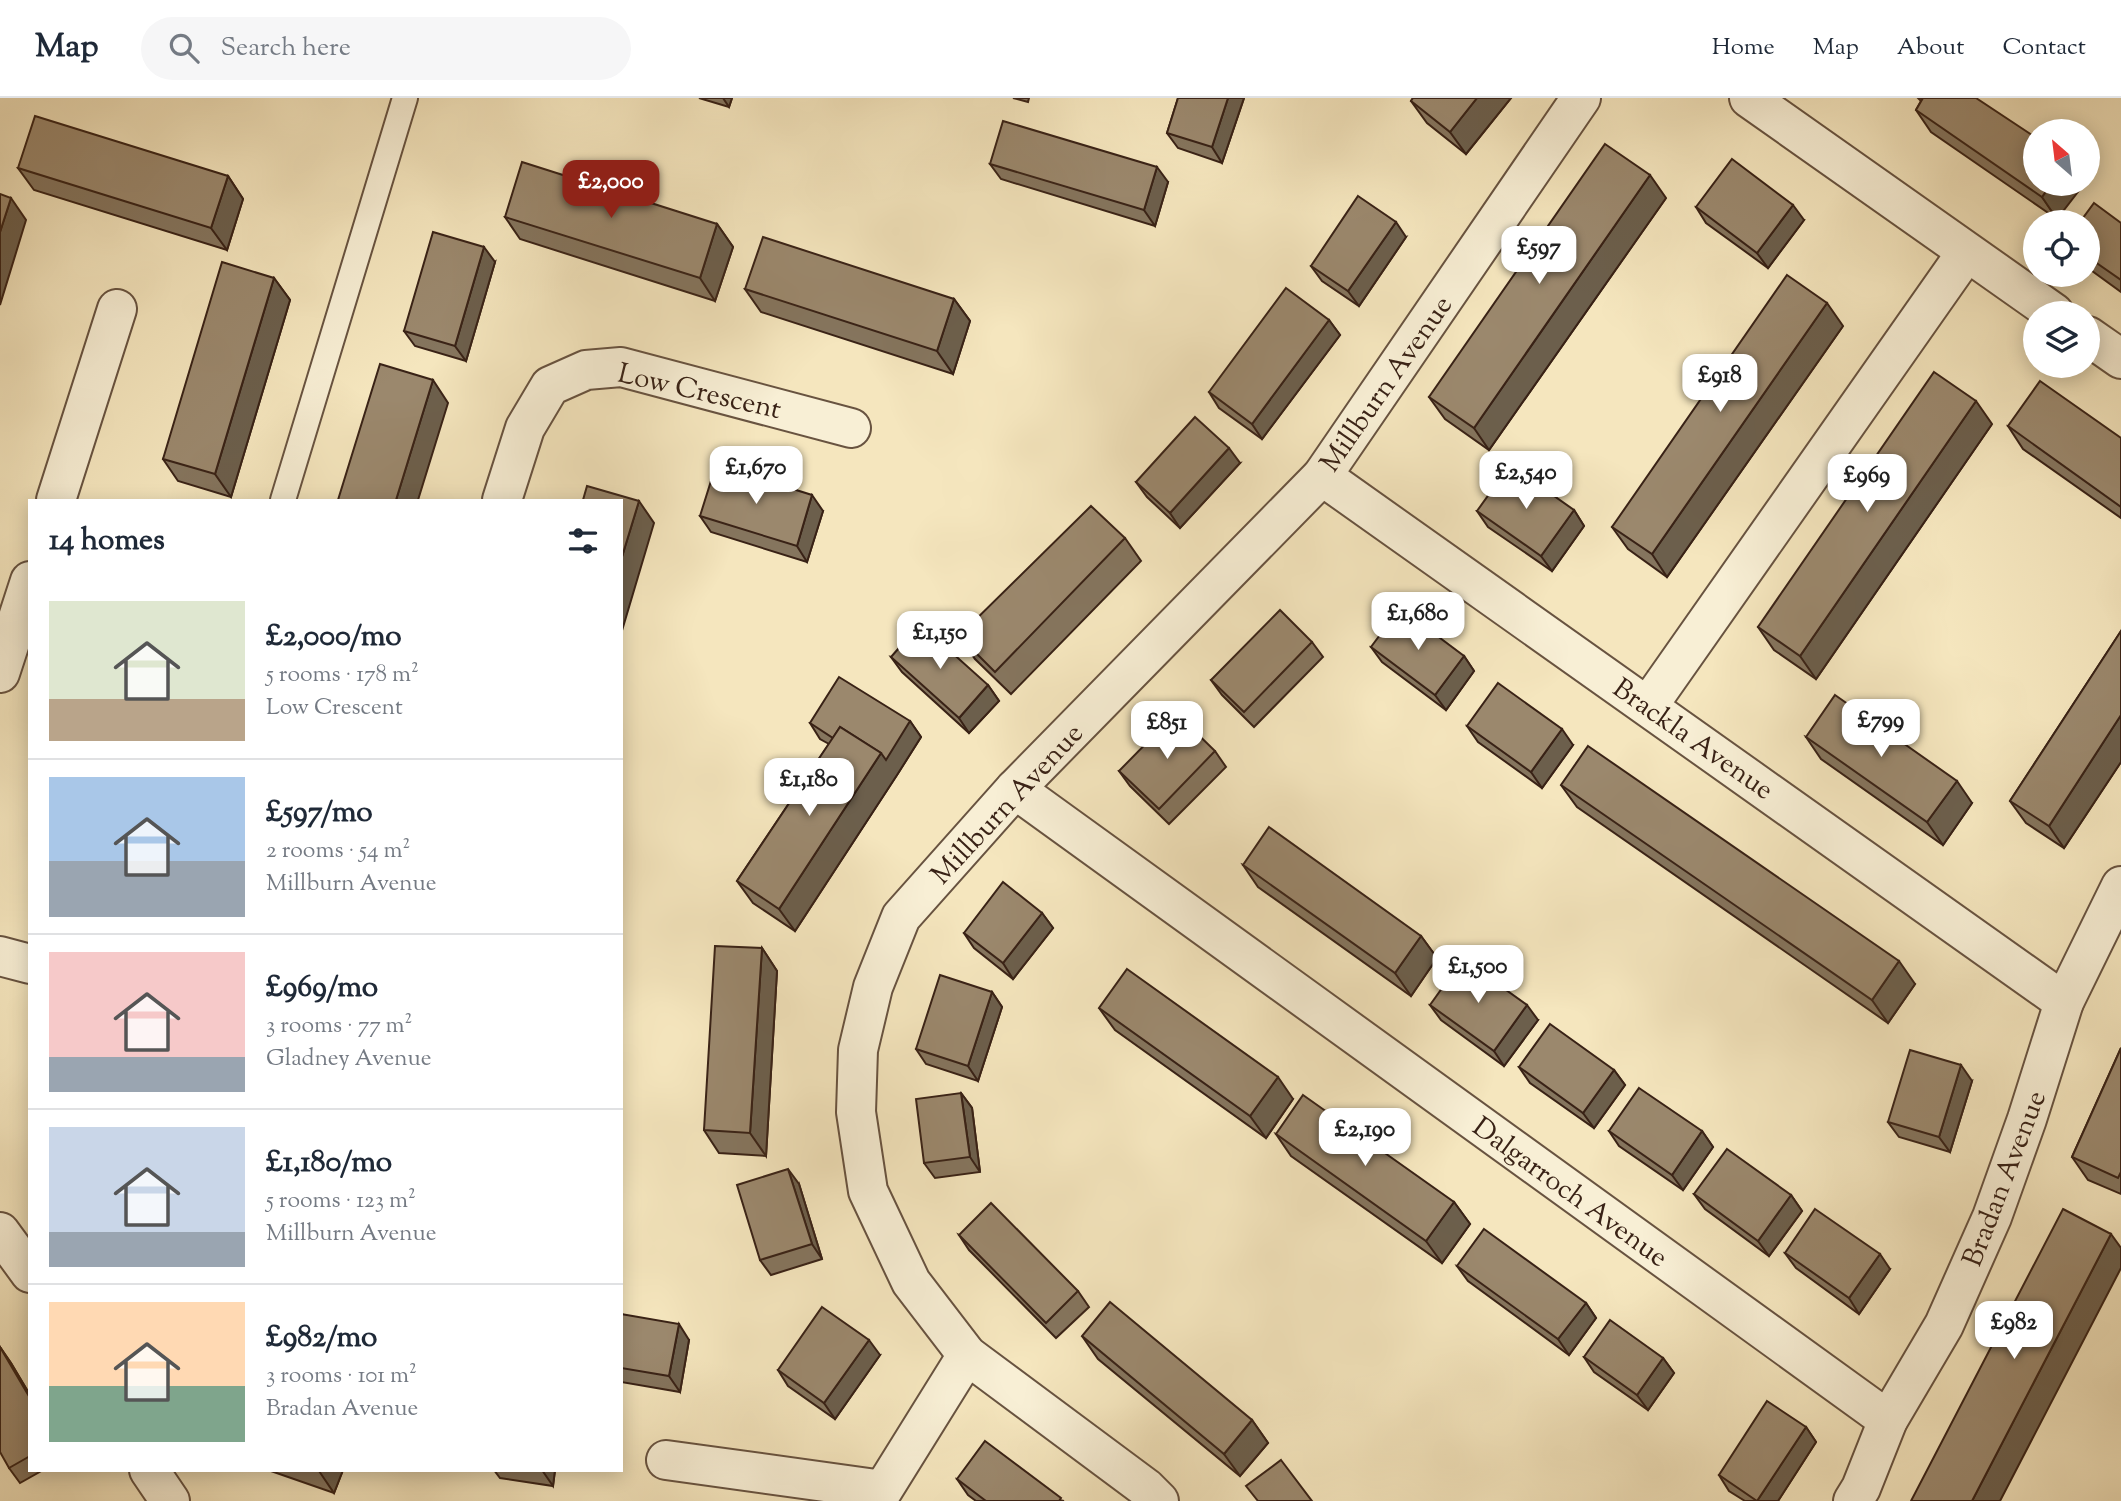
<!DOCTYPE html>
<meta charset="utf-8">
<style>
body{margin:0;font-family:"Sorts Mill Goudy",serif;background:#f6f6f7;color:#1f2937;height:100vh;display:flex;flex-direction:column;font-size:26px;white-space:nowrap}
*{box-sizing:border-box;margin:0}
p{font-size:23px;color:#747a83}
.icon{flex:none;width:38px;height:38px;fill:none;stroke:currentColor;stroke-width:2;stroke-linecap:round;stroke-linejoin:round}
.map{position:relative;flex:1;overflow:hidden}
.panel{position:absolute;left:28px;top:401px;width:595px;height:973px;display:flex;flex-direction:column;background:#fff;border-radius:0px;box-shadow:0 4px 18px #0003}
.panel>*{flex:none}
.needle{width:46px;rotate:332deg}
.fabs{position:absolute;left:2023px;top:21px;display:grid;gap:14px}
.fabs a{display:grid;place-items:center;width:77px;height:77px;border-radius:50%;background:#fff;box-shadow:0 4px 18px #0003;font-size:35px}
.price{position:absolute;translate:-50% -60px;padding:0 16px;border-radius:14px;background:#fff;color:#222;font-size:23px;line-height:46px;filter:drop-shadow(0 2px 4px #0008)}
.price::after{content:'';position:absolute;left:50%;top:42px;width:21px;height:16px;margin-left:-10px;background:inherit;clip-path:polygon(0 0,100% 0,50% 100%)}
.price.active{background:#8f2418;color:#fff}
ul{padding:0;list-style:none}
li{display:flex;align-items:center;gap:21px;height:175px;padding:0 21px}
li+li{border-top:2px solid #e0e1e3}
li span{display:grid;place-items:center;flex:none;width:196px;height:140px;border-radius:0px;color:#555}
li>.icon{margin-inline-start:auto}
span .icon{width:84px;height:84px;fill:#fffc;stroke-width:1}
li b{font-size:30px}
h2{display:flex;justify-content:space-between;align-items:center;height:84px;padding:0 21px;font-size:30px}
header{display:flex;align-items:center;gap:42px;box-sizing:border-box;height:98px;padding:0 35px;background:#fff;border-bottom:2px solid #e0e1e3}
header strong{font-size:33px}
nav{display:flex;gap:38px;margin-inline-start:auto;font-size:24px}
.search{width:490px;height:63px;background:#f6f6f7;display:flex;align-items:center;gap:18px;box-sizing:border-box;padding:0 24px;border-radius:38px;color:#747a83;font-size:26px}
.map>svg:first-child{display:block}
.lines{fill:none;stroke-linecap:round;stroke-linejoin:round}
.lane-casing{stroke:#685340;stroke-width:28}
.street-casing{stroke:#685340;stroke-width:42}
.lane{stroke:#f8efd5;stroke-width:24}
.street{stroke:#f8efd5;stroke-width:38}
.wall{fill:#85755e;stroke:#392216;stroke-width:2}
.shaded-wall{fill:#6c5f4c;stroke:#392216;stroke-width:2}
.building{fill:#9b886d;stroke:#392216;stroke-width:2}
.labels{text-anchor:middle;stroke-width:5;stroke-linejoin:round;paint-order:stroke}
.street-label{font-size:28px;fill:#392216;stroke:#f8efd5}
</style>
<header>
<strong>Map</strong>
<div class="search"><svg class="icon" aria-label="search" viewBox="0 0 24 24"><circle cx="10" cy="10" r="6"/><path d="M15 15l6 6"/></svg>Search here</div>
<nav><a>Home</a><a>Map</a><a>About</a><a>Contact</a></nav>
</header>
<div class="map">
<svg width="2121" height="1403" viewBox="0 0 2121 1403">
<rect width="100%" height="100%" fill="#f5e6be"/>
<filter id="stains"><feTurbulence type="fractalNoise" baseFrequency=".00286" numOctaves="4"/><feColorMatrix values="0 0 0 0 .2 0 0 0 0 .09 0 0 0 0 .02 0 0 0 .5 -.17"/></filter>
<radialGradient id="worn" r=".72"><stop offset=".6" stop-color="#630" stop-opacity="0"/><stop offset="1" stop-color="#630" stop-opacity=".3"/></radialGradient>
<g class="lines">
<defs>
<polyline id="lane" points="283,402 405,0"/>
<g id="street">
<polyline points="1749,0 2054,215"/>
<polyline points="2088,238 2121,261"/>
<polyline points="1322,378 2064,904"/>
<polyline points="56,402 117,211"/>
<polyline points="502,402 525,330 550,288 586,272 621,269 851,330"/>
<polyline points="0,575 30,483"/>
<polyline points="1648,608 1966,155"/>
<polyline points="1015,691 1888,1322"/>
<polyline points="0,858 30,866"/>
<polyline points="0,1134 30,1175"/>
<polyline points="666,1362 883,1392 967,1257"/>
<polyline points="149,1372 170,1403"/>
<polyline points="1159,1403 1146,1390 967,1257 911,1184 868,1093 856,1014 858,952 873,889 901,819 1015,691 1322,378 1581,0"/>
<polyline points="1853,1403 1861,1390 1888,1322 1944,1227 1992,1119 2027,1021 2064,904 2121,788"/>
</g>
</defs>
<use href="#lane" class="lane-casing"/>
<use href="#street" class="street-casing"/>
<use href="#lane" class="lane"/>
<use href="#street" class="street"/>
</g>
<g class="wall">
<polygon points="699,0 732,0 729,9"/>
<polygon points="1013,0 1029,0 1028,4"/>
<polygon points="1178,0 1244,0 1222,65 1178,50 1167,35"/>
<polygon points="1413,0 1511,0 1466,56 1427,25 1411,3"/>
<polygon points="1918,0 1976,0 2057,121 1931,34 1916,12 1921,3"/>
<polygon points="990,66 1168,84 1155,128 1001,81"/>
<polygon points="18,70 228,78 243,101 227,152 34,92"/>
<polygon points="1666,100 1489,352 1445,321 1429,299"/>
<polygon points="1696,109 1804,122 1768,170 1706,125"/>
<polygon points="505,119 717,126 733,149 715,203 520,141"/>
<polygon points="2088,124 2121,125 2121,194 2088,170"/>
<polygon points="1406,139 1359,208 1322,183 1311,168"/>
<polygon points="495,164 466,263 415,248 404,233"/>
<polygon points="274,180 290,202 231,399 178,383 163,361"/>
<polygon points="745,191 954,201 970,223 953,276 761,214"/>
<polygon points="1329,222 1340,237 1262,341 1219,310 1209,294"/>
<polygon points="1843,228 1667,479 1628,451 1612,429"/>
<polygon points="1992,326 1816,581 1774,552 1758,529"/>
<polygon points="2008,328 2121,340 2121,420 2023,351"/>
<polygon points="1240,365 1180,430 1147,399 1136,384"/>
<polygon points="1574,412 1584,428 1552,473 1488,429 1477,413"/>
<polygon points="823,413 807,464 711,434 700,418"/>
<polygon points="1125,440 1141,463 1011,596 975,561 959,538"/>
<polygon points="2121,533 2121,664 2064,750 2026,725 2010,703"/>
<polygon points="1312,544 1323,559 1254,629 1222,597 1211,582"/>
<polygon points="1371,549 1464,558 1474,573 1446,612 1382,564"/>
<polygon points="891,559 988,587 999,603 969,635 902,574"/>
<polygon points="910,623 921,639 897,677 795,833 753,805 737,783 829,646 820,641 810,625"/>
<polygon points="1467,628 1573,647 1542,690 1478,644"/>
<polygon points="1806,639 1972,705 1943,747 1821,661"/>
<polygon points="1215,653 1226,669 1169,726 1130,688 1119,673"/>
<polygon points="1561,687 1915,886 1888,925 1577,709"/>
<polygon points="1243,767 1421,838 1437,860 1411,898 1258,789"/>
<polygon points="1042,815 1053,830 1013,881 974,850 964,835"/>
<polygon points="762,850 777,873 766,1058 719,1055 704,1032"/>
<polygon points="992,894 1002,909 978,983 926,966 916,951"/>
<polygon points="1430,907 1538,922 1504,968 1441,922"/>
<polygon points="1099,910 1293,1001 1266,1040 1115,932"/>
<polygon points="2121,950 2121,1096 2088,1082 2072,1059"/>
<polygon points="1519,969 1614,972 1625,987 1594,1030 1530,985"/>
<polygon points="1972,983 1950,1054 1899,1039 1888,1024"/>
<polygon points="961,995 972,1010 980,1074 935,1080 924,1065"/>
<polygon points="1609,1033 1702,1033 1713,1049 1683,1092 1619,1048"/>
<polygon points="1276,1036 1454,1104 1470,1126 1442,1165 1291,1058"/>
<polygon points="799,1086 822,1161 771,1177 760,1162"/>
<polygon points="1694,1096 1791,1097 1802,1113 1769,1158 1705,1111"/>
<polygon points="959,1137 1078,1193 1089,1209 1056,1240 969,1152"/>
<polygon points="1785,1155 1890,1171 1859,1216 1796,1170"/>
<polygon points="1457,1168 1586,1205 1596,1220 1569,1257 1468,1183"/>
<polygon points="621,1216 689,1242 680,1294 621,1284"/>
<polygon points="1082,1238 1252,1322 1268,1345 1240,1378 1098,1261"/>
<polygon points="0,1249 11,1265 30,1297 30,1372 43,1372 20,1385 9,1370"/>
<polygon points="880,1257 835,1321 788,1288 778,1272"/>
<polygon points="1584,1259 1663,1260 1674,1275 1648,1312 1594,1274"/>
<polygon points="1806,1329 1816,1344 1778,1403 1745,1403 1729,1393 1719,1377"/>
<polygon points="268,1372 343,1372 334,1395"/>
<polygon points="494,1372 555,1372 553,1388 500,1380"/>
<polygon points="957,1381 1064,1403 976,1403 968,1397"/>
</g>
<g class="shaded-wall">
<polygon points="723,0 732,0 729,9"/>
<polygon points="1228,0 1244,0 1222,65 1212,49"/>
<polygon points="1477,0 1511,0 1466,56 1450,34"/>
<polygon points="1157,69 1168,84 1155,128 1144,112"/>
<polygon points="1650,77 1666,100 1489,352 1474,330"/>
<polygon points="228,78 243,101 227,152 211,130"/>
<polygon points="2051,86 2084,86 2057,121 2042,99"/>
<polygon points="11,100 26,122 0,207 0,134"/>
<polygon points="1793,107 1804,122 1768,170 1757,155"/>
<polygon points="1396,124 1406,139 1359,208 1348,193"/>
<polygon points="717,126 733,149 715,203 700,180"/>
<polygon points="484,149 495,164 466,263 455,248"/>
<polygon points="274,180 290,202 231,399 215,376"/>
<polygon points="954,201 970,223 953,276 937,253"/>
<polygon points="1827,205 1843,228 1667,479 1652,456"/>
<polygon points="1329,222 1340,237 1262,341 1252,326"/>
<polygon points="433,282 448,305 418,402 396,402"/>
<polygon points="1976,303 1992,326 1816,581 1800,558"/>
<polygon points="1229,350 1240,365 1180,430 1170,415"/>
<polygon points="812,397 823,413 807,464 797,448"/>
<polygon points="639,403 654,425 621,536 621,462"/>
<polygon points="1574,412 1584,428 1552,473 1541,458"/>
<polygon points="1464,558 1474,573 1446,612 1435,597"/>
<polygon points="988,587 999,603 969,635 959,620"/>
<polygon points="2121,617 2121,664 2064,750 2049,728"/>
<polygon points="910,623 921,639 897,677 795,833 779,811 881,655"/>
<polygon points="1562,631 1573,647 1542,690 1531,674"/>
<polygon points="1957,683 1972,705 1943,747 1927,724"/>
<polygon points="1042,815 1053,830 1013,881 1003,865"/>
<polygon points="1421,838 1437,860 1411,898 1395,875"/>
<polygon points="762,850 777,873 766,1058 750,1035"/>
<polygon points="1899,863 1915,886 1888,925 1872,902"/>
<polygon points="992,894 1002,909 978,983 968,968"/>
<polygon points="1527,907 1538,922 1504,968 1494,953"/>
<polygon points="1961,967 1972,983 1950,1054 1939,1039"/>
<polygon points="1614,972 1625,987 1594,1030 1583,1015"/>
<polygon points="1278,979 1293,1001 1266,1040 1250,1018"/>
<polygon points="961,995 972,1010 980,1074 970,1059"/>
<polygon points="1702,1033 1713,1049 1683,1092 1672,1077"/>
<polygon points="788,1071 799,1086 822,1161 812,1146"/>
<polygon points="1791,1097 1802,1113 1769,1158 1758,1143"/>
<polygon points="1454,1104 1470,1126 1442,1165 1426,1143"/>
<polygon points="2111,1136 2121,1150 2121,1170 2000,1403 1972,1403"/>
<polygon points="1880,1156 1890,1171 1859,1216 1849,1200"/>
<polygon points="1586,1205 1596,1220 1569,1257 1558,1241"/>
<polygon points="679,1226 689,1242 680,1294 669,1278"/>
<polygon points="869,1242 880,1257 835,1321 824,1305"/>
<polygon points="0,1249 11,1265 30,1297 30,1300"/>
<polygon points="1663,1260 1674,1275 1648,1312 1637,1297"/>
<polygon points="1252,1322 1268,1345 1240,1378 1224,1356"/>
<polygon points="1806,1329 1816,1344 1778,1403 1757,1403"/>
<polygon points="319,1372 343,1372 334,1395 319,1373"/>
<polygon points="542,1372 555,1372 553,1388"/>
</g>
<g class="building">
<polygon points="1178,0 1228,0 1212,49 1167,35"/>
<polygon points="1413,0 1477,0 1450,34 1411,3"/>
<polygon points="1923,0 1976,0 2035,39 2035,86 2051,86 2042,99 1916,12"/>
<polygon points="35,18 228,78 211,130 18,70"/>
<polygon points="1003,23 1157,69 1144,112 990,66"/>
<polygon points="1605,46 1650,77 1474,330 1429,299"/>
<polygon points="1732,61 1793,107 1757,155 1696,109"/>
<polygon points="522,64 717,126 700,180 505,119"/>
<polygon points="0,96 11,100 0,134"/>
<polygon points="1358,98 1396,124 1348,193 1311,168"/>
<polygon points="2094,105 2121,125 2121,182 2088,159 2088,124 2080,124"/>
<polygon points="433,134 484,149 455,248 404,233"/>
<polygon points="763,139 954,201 937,253 745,191"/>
<polygon points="222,164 274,180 215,376 163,361"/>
<polygon points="1787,177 1827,205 1652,456 1612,429"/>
<polygon points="1286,190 1329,222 1252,326 1209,294"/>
<polygon points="380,266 433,282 396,402 338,402"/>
<polygon points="1934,274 1976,303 1800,558 1758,529"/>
<polygon points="2040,283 2121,340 2121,409 2008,328"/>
<polygon points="1195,319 1229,350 1170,415 1136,384"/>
<polygon points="716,367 812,397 797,448 700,418"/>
<polygon points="1510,367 1574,412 1541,458 1477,413"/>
<polygon points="587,388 639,403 621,462 621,402 583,402"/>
<polygon points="1091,408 1125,440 995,574 959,538"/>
<polygon points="1400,510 1464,558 1435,597 1371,549"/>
<polygon points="1280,512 1312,544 1244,614 1211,582"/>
<polygon points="920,526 988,587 959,620 891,559"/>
<polygon points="2121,533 2121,617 2049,728 2010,703"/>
<polygon points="839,579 910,623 886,662 881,655 840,629 833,640 810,625"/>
<polygon points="1498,585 1562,631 1531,674 1467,628"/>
<polygon points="1835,597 1957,683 1927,724 1806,639"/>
<polygon points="1176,615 1215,653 1159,711 1119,673"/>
<polygon points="840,629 881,655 779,811 737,783"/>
<polygon points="1588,648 1899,863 1872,902 1561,687"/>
<polygon points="1269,729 1421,838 1395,875 1243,767"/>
<polygon points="1003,784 1042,815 1003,865 964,835"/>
<polygon points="715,848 762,850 750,1035 704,1032"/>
<polygon points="1463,861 1527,907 1494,953 1430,907"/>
<polygon points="1127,871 1278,979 1250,1018 1099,910"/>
<polygon points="940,877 992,894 968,968 916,951"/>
<polygon points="1550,926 1614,972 1583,1015 1519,969"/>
<polygon points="2121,950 2121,1074 2118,1080 2072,1059"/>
<polygon points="1910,952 1961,967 1939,1039 1888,1024"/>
<polygon points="1639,990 1702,1033 1672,1077 1609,1033"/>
<polygon points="961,995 970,1059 924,1065 916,1001"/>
<polygon points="1303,997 1454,1104 1426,1143 1276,1036"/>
<polygon points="1727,1051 1791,1097 1758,1143 1694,1096"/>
<polygon points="788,1071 812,1146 760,1162 737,1087"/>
<polygon points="991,1105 1078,1193 1046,1225 959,1137"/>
<polygon points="1815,1111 1880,1156 1849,1200 1785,1155"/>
<polygon points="2063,1111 2111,1136 1972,1403 1911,1403"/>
<polygon points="1484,1131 1586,1205 1558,1241 1457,1168"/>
<polygon points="1110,1204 1252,1322 1224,1356 1082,1238"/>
<polygon points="822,1209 869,1242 824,1305 778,1272"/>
<polygon points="621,1216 679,1226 669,1278 621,1270"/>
<polygon points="1610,1222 1663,1260 1637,1297 1584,1259"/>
<polygon points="0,1249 30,1300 30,1358 9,1370 0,1354"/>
<polygon points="1767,1303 1806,1329 1757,1403 1719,1377"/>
<polygon points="985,1343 1061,1400 1059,1403 986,1403 957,1381"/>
<polygon points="1281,1362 1312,1403 1258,1403 1246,1388"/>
</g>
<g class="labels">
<g class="street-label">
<text transform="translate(1385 285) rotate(-55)" y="10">Millburn Avenue</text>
<text transform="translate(700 292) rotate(13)" y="10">Low Crescent</text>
<text transform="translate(1694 640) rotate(35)" y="10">Brackla Avenue</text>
<text transform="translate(1006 705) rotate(-47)" y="10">Millburn Avenue</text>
<text transform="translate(2003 1080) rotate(-69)" y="10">Bradan Avenue</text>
<text transform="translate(1571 1093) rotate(36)" y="10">Dalgarroch Avenue</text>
</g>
</g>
<rect width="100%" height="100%" filter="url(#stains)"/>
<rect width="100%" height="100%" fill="url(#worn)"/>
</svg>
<div class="fabs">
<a><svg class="needle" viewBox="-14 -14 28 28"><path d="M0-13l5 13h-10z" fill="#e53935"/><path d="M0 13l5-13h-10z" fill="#747a83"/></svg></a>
<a><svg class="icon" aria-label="locate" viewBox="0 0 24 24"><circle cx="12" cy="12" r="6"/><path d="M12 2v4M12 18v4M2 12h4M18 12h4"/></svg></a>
<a><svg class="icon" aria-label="layers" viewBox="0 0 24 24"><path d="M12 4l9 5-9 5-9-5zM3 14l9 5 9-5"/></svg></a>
</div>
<b class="price active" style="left:611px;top:122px">£2,000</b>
<b class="price" style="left:1539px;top:188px">£597</b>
<b class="price" style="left:1720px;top:316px">£918</b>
<b class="price" style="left:756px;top:408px">£1,670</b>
<b class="price" style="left:1526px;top:413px">£2,540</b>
<b class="price" style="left:1867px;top:416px">£969</b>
<b class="price" style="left:1418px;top:554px">£1,680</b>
<b class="price" style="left:940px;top:573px">£1,150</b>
<b class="price" style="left:1881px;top:661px">£799</b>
<b class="price" style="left:1167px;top:663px">£851</b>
<b class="price" style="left:809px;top:720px">£1,180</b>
<b class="price" style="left:1478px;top:907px">£1,500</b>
<b class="price" style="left:1365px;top:1070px">£2,190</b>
<b class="price" style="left:2014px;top:1263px">£982</b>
<section class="panel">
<h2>14 homes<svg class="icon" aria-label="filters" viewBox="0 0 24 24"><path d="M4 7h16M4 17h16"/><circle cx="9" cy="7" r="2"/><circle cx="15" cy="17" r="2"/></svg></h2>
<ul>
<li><span style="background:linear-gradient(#dfe7d0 70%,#b9a48a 0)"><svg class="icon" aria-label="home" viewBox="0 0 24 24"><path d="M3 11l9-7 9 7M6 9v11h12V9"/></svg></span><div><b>£2,000/mo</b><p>5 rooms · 178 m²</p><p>Low Crescent</p></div></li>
<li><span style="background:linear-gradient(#a9c7e8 60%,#9aa5b1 0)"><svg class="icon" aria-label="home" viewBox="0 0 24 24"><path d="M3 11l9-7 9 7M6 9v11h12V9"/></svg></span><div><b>£597/mo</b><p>2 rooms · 54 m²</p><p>Millburn Avenue</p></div></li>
<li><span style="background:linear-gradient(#f6c9c9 75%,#9aa5b1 0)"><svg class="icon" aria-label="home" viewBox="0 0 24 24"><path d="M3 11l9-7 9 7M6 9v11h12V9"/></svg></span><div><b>£969/mo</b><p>3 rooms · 77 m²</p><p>Gladney Avenue</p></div></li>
<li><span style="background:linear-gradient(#c9d6e8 75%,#9aa5b1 0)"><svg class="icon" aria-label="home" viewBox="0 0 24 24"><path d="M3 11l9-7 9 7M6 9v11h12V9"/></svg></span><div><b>£1,180/mo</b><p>5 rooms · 123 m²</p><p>Millburn Avenue</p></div></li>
<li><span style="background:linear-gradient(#ffd9b3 60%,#7fa58c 0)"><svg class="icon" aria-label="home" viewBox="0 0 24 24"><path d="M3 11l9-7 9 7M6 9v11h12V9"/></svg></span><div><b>£982/mo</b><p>3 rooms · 101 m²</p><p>Bradan Avenue</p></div></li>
</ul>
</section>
</div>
